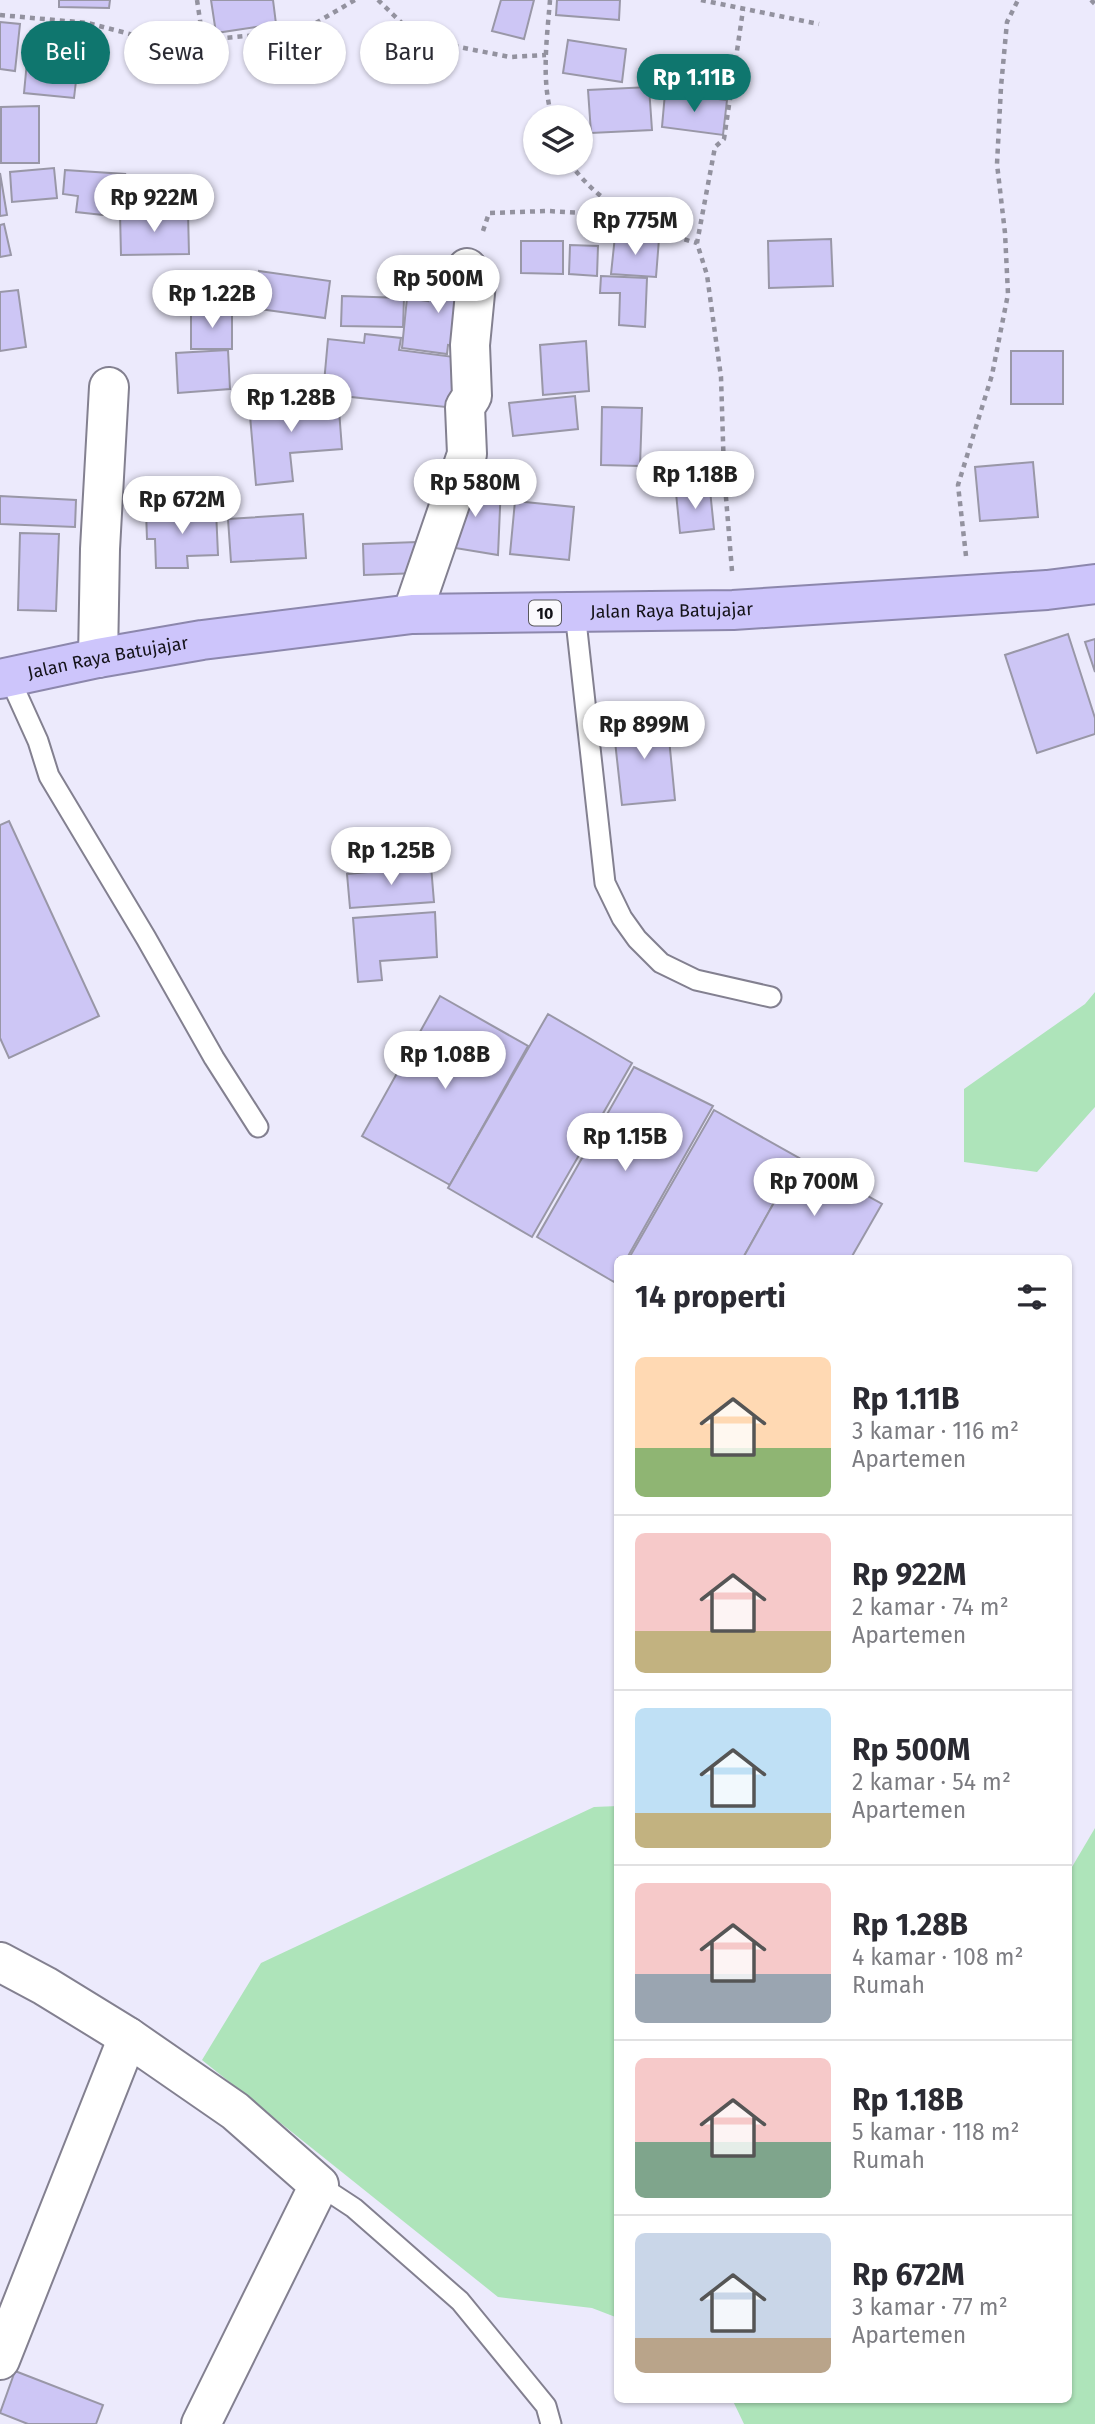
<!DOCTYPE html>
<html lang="id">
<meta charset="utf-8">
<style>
body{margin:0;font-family:"Fira Sans",sans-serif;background:#f7f7f7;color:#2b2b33;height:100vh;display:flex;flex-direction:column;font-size:26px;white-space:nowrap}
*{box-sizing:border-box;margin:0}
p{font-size:23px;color:#7c7c81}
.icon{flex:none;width:38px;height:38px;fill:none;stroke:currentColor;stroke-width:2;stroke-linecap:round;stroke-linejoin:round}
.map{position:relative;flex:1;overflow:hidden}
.sheet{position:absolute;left:614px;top:1255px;width:458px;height:1148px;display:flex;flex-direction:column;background:#fff;border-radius:10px;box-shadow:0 2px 5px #0004}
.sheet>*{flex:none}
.guide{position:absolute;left:21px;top:21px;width:488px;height:63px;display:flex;gap:14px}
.controls{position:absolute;left:523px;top:105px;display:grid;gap:14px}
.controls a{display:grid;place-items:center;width:70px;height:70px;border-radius:50%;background:#fff;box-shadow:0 2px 5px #0004;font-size:35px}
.price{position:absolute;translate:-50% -60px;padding:0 16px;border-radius:24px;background:#fff;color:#222;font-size:23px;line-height:46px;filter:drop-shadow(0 2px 4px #0008)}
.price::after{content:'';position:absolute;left:50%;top:42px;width:21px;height:16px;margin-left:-10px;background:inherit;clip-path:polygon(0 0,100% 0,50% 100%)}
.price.selected{background:#0f766e;color:#fff}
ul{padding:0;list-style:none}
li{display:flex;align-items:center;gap:21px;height:175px;padding:0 21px}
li+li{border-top:2px solid #e1e1e2}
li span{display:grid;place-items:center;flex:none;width:196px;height:140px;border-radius:10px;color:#555}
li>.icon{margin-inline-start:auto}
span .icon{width:84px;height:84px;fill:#fffc;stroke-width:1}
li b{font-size:30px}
h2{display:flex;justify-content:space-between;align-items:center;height:84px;padding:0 21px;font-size:30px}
.chip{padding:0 24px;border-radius:32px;background:#fff;box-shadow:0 2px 5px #0004;font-size:24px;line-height:63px}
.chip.selected{background:#0f766e;color:#fff}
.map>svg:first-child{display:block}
.green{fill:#aee4ba}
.building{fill:#cdc6f5;stroke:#9997a7;stroke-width:2}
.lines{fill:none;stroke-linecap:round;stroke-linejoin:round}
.lane-casing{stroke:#838090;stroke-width:23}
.street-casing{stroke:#838090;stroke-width:42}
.highway-casing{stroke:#8c87ac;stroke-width:42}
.path{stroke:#93929f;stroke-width:4.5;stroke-dasharray:5 5;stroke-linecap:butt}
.lane{stroke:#fff;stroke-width:19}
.street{stroke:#fff;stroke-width:38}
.highway{stroke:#cdc5fb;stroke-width:38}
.labels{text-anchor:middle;stroke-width:5;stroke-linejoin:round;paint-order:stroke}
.shield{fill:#faf9fd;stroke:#59585d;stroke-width:2}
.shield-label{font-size:16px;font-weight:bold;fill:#141319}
.street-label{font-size:18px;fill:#141319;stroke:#faf9fd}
</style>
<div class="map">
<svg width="1095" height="2424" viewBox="0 0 1095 2424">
<rect width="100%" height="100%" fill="#eceafc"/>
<g class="green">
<polygon points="1095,992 1095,1107 1037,1172 964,1162 964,1089 1085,1004"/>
<polygon points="618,1806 618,2318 592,2308 498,2297 202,2060 261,1963 594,1807"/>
<polygon points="1095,1828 1095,2424 744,2424 732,2399 1069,2399 1069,1872"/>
</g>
<g class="building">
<polygon points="59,0 110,0 109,8 59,7"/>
<polygon points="211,0 273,0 276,24 216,33"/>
<polygon points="501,0 534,0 524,39 492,31"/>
<polygon points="557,0 620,0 619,20 556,15"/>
<polygon points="0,22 20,24 15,71 0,69"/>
<polygon points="568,40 626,49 622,82 563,73"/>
<polygon points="28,51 79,56 74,98 24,93"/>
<polygon points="649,87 652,130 591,133 588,90"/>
<polygon points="665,93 727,100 723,135 662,127"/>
<polygon points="39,106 39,163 1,163 1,107"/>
<polygon points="54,168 57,198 12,202 10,172"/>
<polygon points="65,170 125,174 112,216 76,212 78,196 63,194"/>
<polygon points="0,173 7,215 0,216"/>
<polygon points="188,212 189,254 121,255 120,213"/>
<polygon points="4,224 11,255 0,257 0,225"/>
<polygon points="615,236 659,239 656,277 611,274"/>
<polygon points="831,239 833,286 769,288 768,241"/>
<polygon points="521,241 563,241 563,274 521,273"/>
<polygon points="570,245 598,246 597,276 569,274"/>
<polygon points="432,269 466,273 465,348 448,345 447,354 402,348 407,298 428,301"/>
<polygon points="259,271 330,281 325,318 253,308"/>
<polygon points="601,276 647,278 645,327 619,325 620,293 600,293"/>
<polygon points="18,290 26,347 0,351 0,292"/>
<polygon points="342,296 404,298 403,327 341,326"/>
<rect x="191" y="311" width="41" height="38"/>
<polygon points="365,334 401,338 399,350 462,358 455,408 323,394 328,339 364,343"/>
<polygon points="586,341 589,391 543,395 540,345"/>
<polygon points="228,350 230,389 178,393 176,353"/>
<rect x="1011" y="351" width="52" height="53"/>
<polygon points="575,396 578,429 513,436 509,403"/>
<polygon points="338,397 342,449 290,453 293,481 256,485 249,404"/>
<polygon points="602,407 642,408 640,466 601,465"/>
<polygon points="1033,462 1038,517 980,521 975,467"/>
<polygon points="458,484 501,485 498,555 443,546"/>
<polygon points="710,490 714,529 680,533 676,493"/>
<polygon points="0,496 76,500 75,527 0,524"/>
<polygon points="515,501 574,507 569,560 510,554"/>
<polygon points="216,510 218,555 187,556 188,568 156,568 155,539 147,539 146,511"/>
<polygon points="303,514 306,558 231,562 228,519"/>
<polygon points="20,533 59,534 56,611 18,610"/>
<polygon points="417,542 419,573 364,575 363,544"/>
<polygon points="1068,634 1095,718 1095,734 1037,753 1005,655"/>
<polygon points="1095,639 1095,672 1085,642"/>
<polygon points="667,718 675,800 622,805 613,723"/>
<polygon points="9,821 99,1016 9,1058 0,1038 0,825"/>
<polygon points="427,828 430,854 349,863 346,836"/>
<polygon points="431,866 434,902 350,908 347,874"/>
<polygon points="435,912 437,957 380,961 382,980 358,982 353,918"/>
<polygon points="440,996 528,1046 450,1185 362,1136"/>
<polygon points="548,1014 632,1063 532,1237 448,1188"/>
<polygon points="634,1067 713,1106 627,1258 618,1258 618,1275 614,1282 537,1237"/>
<polygon points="714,1110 799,1158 743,1258 629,1258"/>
<polygon points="799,1158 882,1204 851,1258 743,1258"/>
<polygon points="15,2371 103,2405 96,2424 28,2424 0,2413"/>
</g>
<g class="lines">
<defs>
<g id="lane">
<polyline points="575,612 605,883 622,918 637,939 661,963 696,980 771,997"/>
<polyline points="9,677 38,741 49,776 146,938 214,1058 258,1127"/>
<polyline points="319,2185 354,2208 460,2301 546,2406 551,2424"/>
</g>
<g id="street">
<polyline points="412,614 467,454 465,407 472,396 470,345 476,283 467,268"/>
<polyline points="98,658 100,549 109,387"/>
<polyline points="0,1962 45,1986 128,2037 235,2111 319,2185 201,2424"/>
<polyline points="0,2360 128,2037"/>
</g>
<g id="highway">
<path id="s1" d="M0 679 98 658 202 640 412 614 733 610 1047 590 1095 584"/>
</g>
</defs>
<use href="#lane" class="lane-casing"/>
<use href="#street" class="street-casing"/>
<use href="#highway" class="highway-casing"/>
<g class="path">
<polyline points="197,0 203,40"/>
<polyline points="378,0 408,29 454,46 510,57 546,55"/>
<path d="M550 0C547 38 541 80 552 117"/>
<polyline points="701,0 819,24"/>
<polyline points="1091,0 1095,4"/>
<polyline points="0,15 88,23 149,39 203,40 257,35 314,24 355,0"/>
<path d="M570 163C599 205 649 230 697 243"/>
<polyline points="483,231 489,213 548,211 603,214 611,203"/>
<polyline points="966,556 958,485 992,375 1008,294 1005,233 997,164 1001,87 1007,22 1018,0"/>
<polyline points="732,571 724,473 721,377 707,275 697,243 715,147 724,139 743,10"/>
</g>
<use href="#lane" class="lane"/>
<use href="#street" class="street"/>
<use href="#highway" class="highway"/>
</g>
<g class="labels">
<rect class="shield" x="529" y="600.5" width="32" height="25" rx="5"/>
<g class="shield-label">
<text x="545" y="619">10</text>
</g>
<g class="street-label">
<text dy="6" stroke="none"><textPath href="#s1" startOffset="677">Jalan Raya Batujajar</textPath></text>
<text dy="6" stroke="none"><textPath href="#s1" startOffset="110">Jalan Raya Batujajar</textPath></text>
</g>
</g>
</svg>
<div class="controls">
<a><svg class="icon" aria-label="layers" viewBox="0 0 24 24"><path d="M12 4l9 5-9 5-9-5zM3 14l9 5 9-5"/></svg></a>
</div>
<b class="price selected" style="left:694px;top:114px">Rp 1.11B</b>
<b class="price" style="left:154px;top:234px">Rp 922M</b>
<b class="price" style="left:635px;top:257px">Rp 775M</b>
<b class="price" style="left:438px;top:315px">Rp 500M</b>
<b class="price" style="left:212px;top:330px">Rp 1.22B</b>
<b class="price" style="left:291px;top:434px">Rp 1.28B</b>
<b class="price" style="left:695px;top:511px">Rp 1.18B</b>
<b class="price" style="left:475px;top:519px">Rp 580M</b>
<b class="price" style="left:182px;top:536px">Rp 672M</b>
<b class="price" style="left:644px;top:761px">Rp 899M</b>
<b class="price" style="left:391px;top:887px">Rp 1.25B</b>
<b class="price" style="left:445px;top:1091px">Rp 1.08B</b>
<b class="price" style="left:625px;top:1173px">Rp 1.15B</b>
<b class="price" style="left:814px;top:1218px">Rp 700M</b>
<div class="guide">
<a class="chip selected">Beli</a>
<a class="chip">Sewa</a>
<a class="chip">Filter</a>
<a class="chip">Baru</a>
</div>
<section class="sheet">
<h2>14 properti<svg class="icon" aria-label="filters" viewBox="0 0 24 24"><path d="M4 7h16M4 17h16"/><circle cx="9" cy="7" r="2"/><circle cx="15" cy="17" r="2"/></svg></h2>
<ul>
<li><span style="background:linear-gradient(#ffd9b3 65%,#8fb573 0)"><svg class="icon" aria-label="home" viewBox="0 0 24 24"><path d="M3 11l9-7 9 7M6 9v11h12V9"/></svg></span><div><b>Rp 1.11B</b><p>3 kamar · 116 m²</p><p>Apartemen</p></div></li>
<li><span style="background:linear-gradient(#f6c9c9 70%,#c2b280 0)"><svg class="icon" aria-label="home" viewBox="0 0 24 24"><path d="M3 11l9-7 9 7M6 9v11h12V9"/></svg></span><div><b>Rp 922M</b><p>2 kamar · 74 m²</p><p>Apartemen</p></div></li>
<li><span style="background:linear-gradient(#bfe0f5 75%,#c2b280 0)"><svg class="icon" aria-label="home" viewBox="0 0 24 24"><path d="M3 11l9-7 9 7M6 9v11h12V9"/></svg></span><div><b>Rp 500M</b><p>2 kamar · 54 m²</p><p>Apartemen</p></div></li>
<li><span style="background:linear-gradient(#f6c9c9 65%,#9aa5b1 0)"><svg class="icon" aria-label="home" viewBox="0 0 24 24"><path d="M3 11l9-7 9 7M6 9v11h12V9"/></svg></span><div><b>Rp 1.28B</b><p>4 kamar · 108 m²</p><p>Rumah</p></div></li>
<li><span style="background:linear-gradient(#f6c9c9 60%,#7fa58c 0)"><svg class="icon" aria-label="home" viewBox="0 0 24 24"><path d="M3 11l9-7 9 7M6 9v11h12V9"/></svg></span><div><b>Rp 1.18B</b><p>5 kamar · 118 m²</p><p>Rumah</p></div></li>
<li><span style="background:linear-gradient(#c9d6e8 75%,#b9a48a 0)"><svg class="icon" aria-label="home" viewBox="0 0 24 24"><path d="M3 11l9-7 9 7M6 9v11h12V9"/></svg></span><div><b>Rp 672M</b><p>3 kamar · 77 m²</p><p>Apartemen</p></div></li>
</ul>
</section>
</div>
